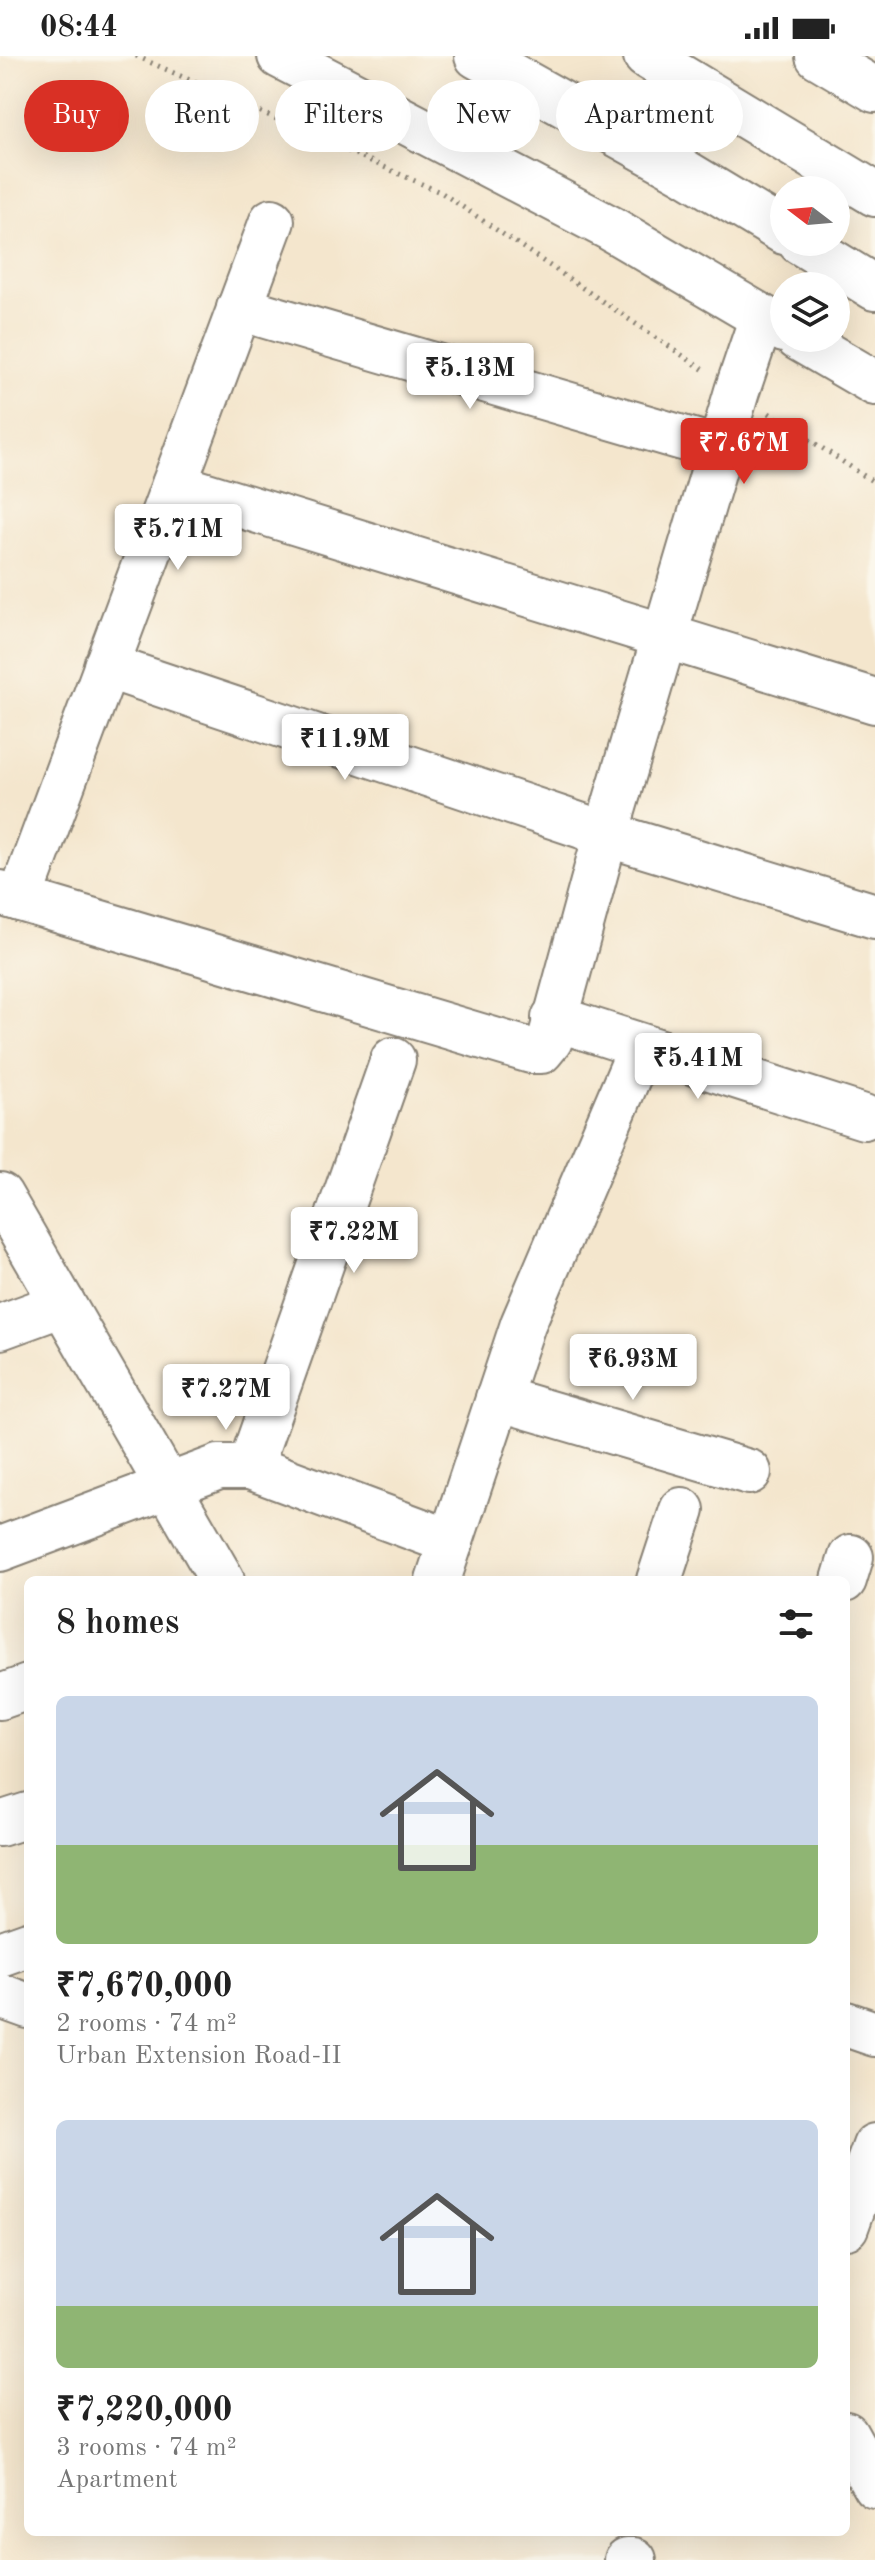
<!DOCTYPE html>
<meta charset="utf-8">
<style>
body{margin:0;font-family:"Old Standard TT",serif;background:#f6f6f6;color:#222;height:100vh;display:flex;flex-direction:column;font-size:30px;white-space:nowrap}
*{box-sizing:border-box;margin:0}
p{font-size:26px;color:#767676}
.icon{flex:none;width:44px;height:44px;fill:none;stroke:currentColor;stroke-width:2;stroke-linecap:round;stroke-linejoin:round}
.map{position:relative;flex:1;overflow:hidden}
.panel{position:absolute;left:24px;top:1520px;width:826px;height:960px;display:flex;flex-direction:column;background:#fff;border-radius:12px;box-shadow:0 8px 32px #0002}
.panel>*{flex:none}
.banner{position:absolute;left:24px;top:24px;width:828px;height:72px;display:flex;gap:16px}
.needle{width:52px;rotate:286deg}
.buttons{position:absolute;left:770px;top:120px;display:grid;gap:16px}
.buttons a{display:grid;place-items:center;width:80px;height:80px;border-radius:50%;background:#fff;box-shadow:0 8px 32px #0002;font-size:40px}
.price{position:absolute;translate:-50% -68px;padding:0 18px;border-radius:8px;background:#fff;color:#222;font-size:26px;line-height:52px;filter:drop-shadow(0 2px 4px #0008)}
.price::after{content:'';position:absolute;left:50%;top:48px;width:24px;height:18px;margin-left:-12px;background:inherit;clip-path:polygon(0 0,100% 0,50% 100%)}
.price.active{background:#d93025;color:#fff}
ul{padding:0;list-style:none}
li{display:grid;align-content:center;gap:16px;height:424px;padding:0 32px}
li span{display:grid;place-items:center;height:248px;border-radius:12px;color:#555}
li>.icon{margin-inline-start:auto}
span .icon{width:144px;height:144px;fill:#fffc;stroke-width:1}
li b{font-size:34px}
h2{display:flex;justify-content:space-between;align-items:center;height:96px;padding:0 32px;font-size:34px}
.pill{padding:0 28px;border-radius:36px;background:#fff;box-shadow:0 8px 32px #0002;font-size:28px;line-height:72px}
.pill.active{background:#d93025;color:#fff}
.status{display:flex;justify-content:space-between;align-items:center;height:56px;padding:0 40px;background:#fff;direction:ltr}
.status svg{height:22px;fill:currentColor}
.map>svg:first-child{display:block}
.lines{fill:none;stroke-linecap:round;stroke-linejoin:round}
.minor-casing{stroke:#888174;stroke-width:48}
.highway-casing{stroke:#888174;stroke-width:48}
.path{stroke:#888174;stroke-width:5;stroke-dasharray:2 6;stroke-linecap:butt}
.minor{stroke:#fff;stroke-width:44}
.highway{stroke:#fff;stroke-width:44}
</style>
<div class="status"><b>08:44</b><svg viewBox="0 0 49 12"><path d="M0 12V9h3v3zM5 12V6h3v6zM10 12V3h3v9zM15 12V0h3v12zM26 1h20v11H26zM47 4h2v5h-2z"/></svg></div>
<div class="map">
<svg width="875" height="2504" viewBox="0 0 875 2504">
<rect width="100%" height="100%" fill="#fbf7ec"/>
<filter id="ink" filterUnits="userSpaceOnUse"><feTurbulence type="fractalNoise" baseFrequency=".0125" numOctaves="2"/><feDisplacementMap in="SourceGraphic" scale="16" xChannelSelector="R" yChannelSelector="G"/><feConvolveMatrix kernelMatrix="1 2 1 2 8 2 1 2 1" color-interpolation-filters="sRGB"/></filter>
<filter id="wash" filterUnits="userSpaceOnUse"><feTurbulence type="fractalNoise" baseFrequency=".006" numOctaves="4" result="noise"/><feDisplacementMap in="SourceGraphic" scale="32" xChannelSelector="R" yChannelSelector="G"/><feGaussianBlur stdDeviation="1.8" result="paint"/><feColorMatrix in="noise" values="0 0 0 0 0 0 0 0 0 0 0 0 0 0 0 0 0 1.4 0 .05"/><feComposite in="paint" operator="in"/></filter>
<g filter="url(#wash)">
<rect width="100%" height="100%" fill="#f4e6cd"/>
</g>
<g filter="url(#ink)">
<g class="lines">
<defs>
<g id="minor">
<polyline points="280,0 610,172 784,274"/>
<polyline points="818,0 875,34"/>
<polyline points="239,252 720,393"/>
<polyline points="798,282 875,327"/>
<polyline points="174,429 875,645"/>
<polyline points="106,610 606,778 875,860"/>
<polyline points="0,837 531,995 541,995 550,984 606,778 737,335 762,261"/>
<polyline points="20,843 272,165"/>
<polyline points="554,962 864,1061"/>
<polyline points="0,1139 222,1524"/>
<polyline points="0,1271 63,1248"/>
<polyline points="498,1342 749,1416"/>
<polyline points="250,1411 393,1004"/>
<polyline points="0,1493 219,1411 250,1411 451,1486"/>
<polyline points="438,1524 523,1268 641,991"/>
<polyline points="659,1524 682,1454"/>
<polyline points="844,1524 851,1501"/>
<polyline points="0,1641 28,1631"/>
<polyline points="0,1768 28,1759"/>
<polyline points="0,1898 28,1888"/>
<polyline points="0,1940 28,1950"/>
<polyline points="846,1968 875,1978"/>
<polyline points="846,2171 875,2090"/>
<polyline points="846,2378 875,2430"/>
<polyline points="627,2504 634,2504"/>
</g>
<g id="highway">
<polyline points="477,0 683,115 784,176"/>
<polyline points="646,0 875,138"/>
<polyline points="800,186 875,232"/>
</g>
</defs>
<use href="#minor" class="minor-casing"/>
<use href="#highway" class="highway-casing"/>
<g class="path">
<polyline points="136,0 442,137 704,314"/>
<polyline points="769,357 875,427"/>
</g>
<use href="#minor" class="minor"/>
<use href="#highway" class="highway"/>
</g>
</g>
</svg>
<div class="buttons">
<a><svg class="needle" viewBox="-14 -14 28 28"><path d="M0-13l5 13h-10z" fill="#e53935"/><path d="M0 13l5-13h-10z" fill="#767676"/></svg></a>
<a><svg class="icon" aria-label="layers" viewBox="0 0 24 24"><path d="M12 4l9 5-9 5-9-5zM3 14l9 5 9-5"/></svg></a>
</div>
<b class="price" style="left:470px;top:355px">₹5.13M</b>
<b class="price active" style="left:744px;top:430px">₹7.67M</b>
<b class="price" style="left:178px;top:516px">₹5.71M</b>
<b class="price" style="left:345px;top:726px">₹11.9M</b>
<b class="price" style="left:698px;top:1045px">₹5.41M</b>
<b class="price" style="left:354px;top:1219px">₹7.22M</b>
<b class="price" style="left:633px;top:1346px">₹6.93M</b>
<b class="price" style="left:226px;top:1376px">₹7.27M</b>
<div class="banner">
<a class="pill active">Buy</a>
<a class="pill">Rent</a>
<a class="pill">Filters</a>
<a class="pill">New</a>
<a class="pill">Apartment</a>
</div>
<section class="panel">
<h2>8 homes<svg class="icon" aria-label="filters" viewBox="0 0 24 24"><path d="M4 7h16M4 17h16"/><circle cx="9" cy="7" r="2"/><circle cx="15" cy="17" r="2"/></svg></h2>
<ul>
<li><span style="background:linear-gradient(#c9d6e8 60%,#8fb573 0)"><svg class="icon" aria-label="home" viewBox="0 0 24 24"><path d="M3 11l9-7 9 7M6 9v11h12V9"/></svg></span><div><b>₹7,670,000</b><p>2 rooms · 74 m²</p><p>Urban Extension Road-II</p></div></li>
<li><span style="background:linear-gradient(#c9d6e8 75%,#8fb573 0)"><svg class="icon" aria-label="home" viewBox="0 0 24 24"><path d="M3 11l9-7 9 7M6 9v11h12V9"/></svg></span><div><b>₹7,220,000</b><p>3 rooms · 74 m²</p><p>Apartment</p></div></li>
</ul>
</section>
</div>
